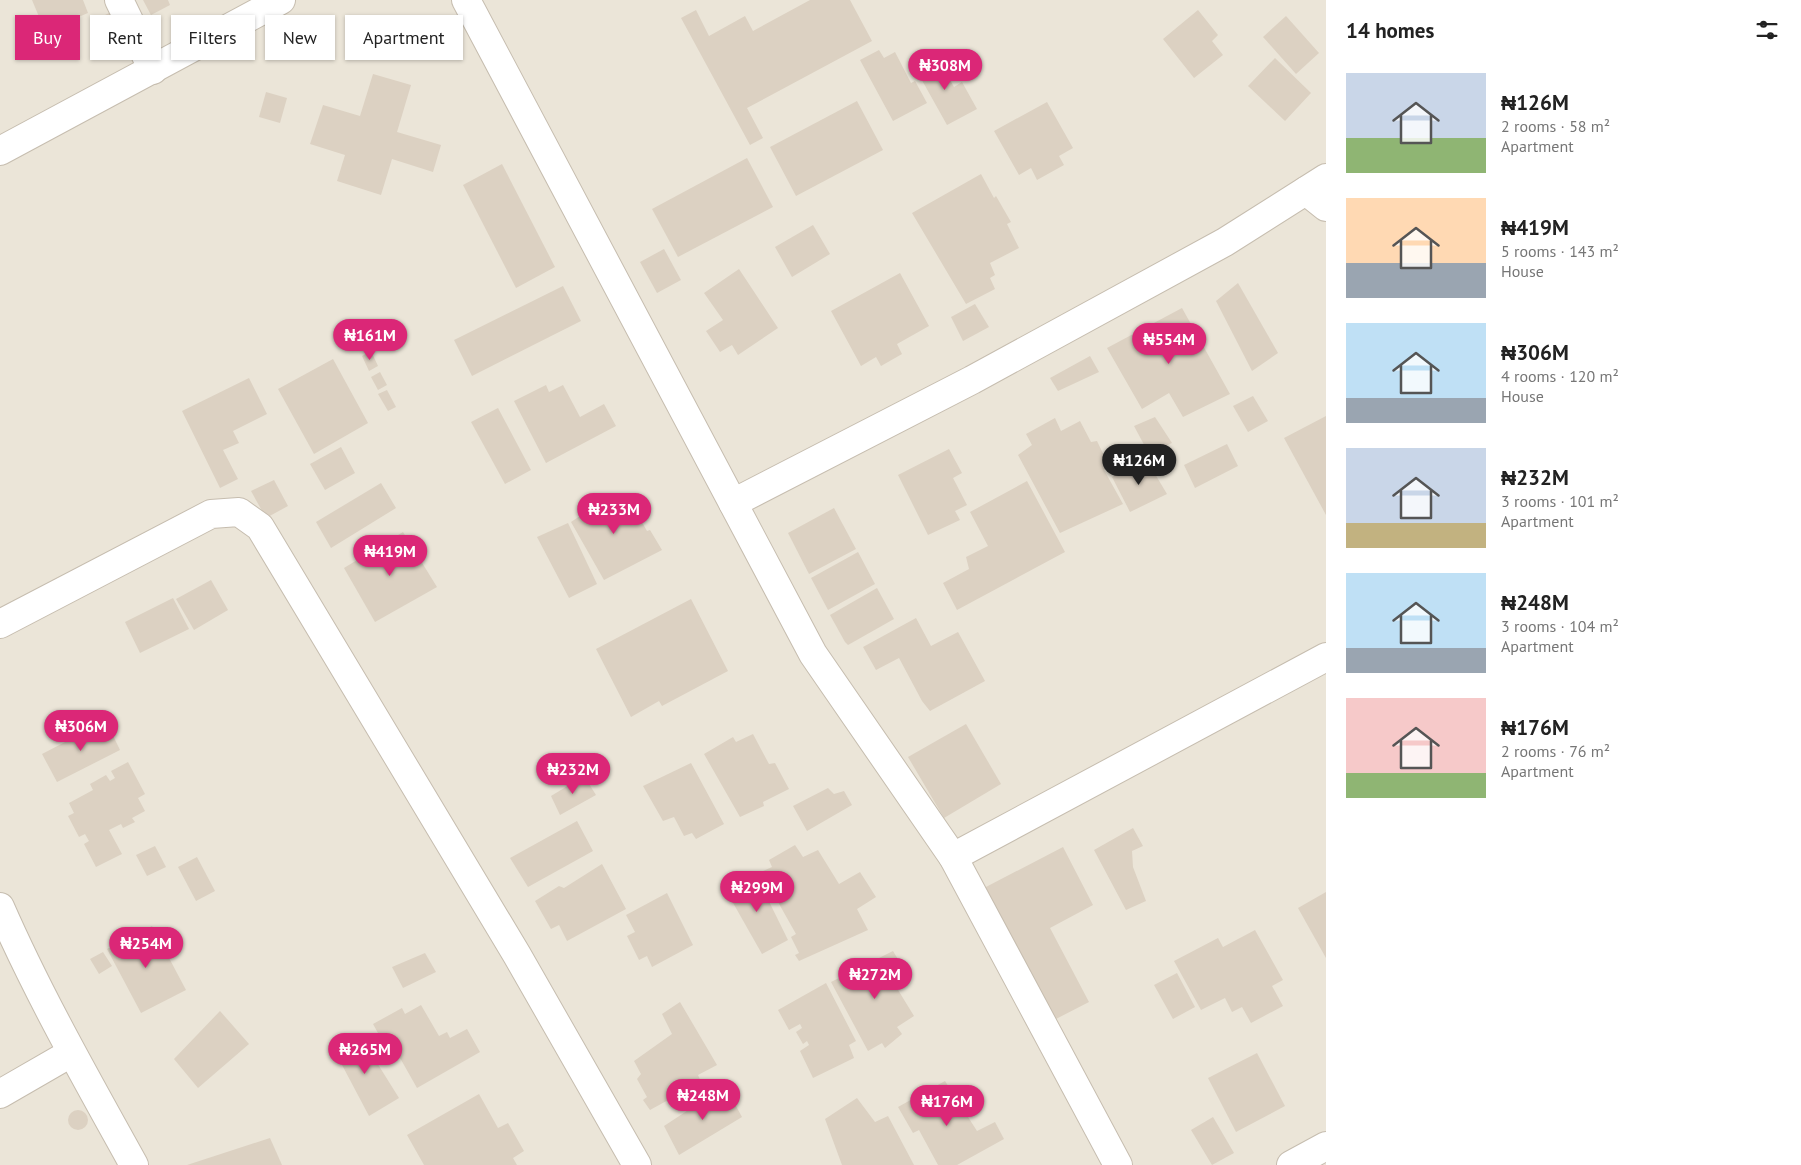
<!DOCTYPE html>
<meta charset="utf-8">
<style>
body{margin:0;font-family:"PT Sans",sans-serif;background:#f6f6f6;color:#222;height:100vh;display:flex;flex-direction:column;font-size:19px;white-space:nowrap}
*{box-sizing:border-box;margin:0}
p{font-size:16px;color:#767676}
.icon{flex:none;width:28px;height:28px;fill:none;stroke:currentColor;stroke-width:2;stroke-linecap:round;stroke-linejoin:round}
.map{position:relative;flex:1;overflow:hidden}
.sheet{display:flex;flex-direction:column;background:#fff;width:475px}
.sheet>*{flex:none}
.banner{position:absolute;left:15px;top:15px;width:475px;height:45px;display:flex;gap:10px}
.price{position:absolute;translate:-50% -42px;padding:0 11px;border-radius:18px;background:#db2777;color:#fff;font-size:16px;line-height:32px;filter:drop-shadow(0 1px 2px #0008)}
.price::after{content:'';position:absolute;left:50%;top:30px;width:15px;height:11px;margin-left:-8px;background:inherit;clip-path:polygon(0 0,100% 0,50% 100%)}
.price.current{background:#222;color:#fff}
ul{padding:0;list-style:none}
li{display:flex;align-items:center;gap:15px;height:125px;padding:0 20px}
li span{display:grid;place-items:center;flex:none;width:140px;height:100px;border-radius:0px;color:#555}
li>.icon{margin-inline-start:auto}
span .icon{width:60px;height:60px;fill:#fffc;stroke-width:1}
li b{font-size:21px}
h2{display:flex;justify-content:space-between;align-items:center;height:60px;padding:0 20px;font-size:21px}
.chip{padding:0 18px;border-radius:0px;background:#fff;box-shadow:0 1px 4px #0004;font-size:18px;line-height:45px}
.chip.current{background:#db2777;color:#fff}
main{display:flex;flex:1;min-height:0}
.map>svg:first-child{display:block}
.residential{fill:#ebe5d8}
.building{fill:#dcd1c2}
.lines{fill:none;stroke-linecap:round;stroke-linejoin:round}
.minor-casing{stroke:#c6bdaf;stroke-width:30}
.minor{stroke:#fff;stroke-width:28}
</style>
<main>
<div class="map">
<svg width="1326" height="1165" viewBox="0 0 1326 1165">
<rect width="100%" height="100%" fill="#f6f3ea"/>
<rect class="residential" x="0" y="0" width="1326" height="1165"/>
<g class="building">
<polygon points="32,0 83,0 88,13 45,31"/>
<polygon points="143,0 168,0 170,5 151,15"/>
<polygon points="810,0 850,0 872,41 747,108 763,138 750,145 681,18 696,10 709,36 745,16 753,31"/>
<polygon points="1198,10 1218,35 1212,41 1223,55 1194,78 1163,39"/>
<polygon points="111,12 122,32 104,41 93,21"/>
<polygon points="1286,16 1319,53 1296,74 1263,37"/>
<polygon points="879,50 884,58 895,52 911,83 915,81 927,103 893,121 860,60"/>
<polygon points="936,55 954,87 962,82 977,109 947,125 914,66"/>
<polygon points="1275,58 1311,93 1285,121 1248,86"/>
<polygon points="373,74 411,85 397,132 441,145 433,172 392,159 381,195 337,181 345,155 310,144 323,105 360,116"/>
<polygon points="266,92 287,98 280,123 259,117"/>
<polygon points="857,101 883,150 796,196 770,147"/>
<polygon points="1047,102 1073,148 1059,156 1064,165 1037,180 1031,168 1019,175 994,131"/>
<polygon points="747,158 773,207 678,257 652,209"/>
<polygon points="502,164 555,267 516,288 463,185"/>
<polygon points="981,174 994,198 996,196 1011,222 1007,224 1019,248 990,263 995,275 990,278 995,289 966,304 912,213"/>
<polygon points="813,225 830,254 792,277 775,247"/>
<polygon points="664,249 681,280 657,293 640,262"/>
<polygon points="739,269 778,328 738,355 732,345 720,352 706,331 723,320 704,293"/>
<polygon points="900,273 929,326 897,344 902,354 881,366 876,357 861,366 831,311"/>
<polygon points="1238,283 1278,353 1252,371 1216,301"/>
<polygon points="563,286 581,321 472,376 454,340"/>
<polygon points="975,304 989,327 963,341 951,317"/>
<polygon points="1182,308 1230,394 1183,417 1169,393 1142,409 1107,348"/>
<polygon points="371,351 378,366 369,371 362,356"/>
<polygon points="1090,356 1099,372 1058,391 1050,378"/>
<polygon points="333,359 368,423 314,454 278,389"/>
<polygon points="380,372 387,385 378,390 371,377"/>
<polygon points="249,378 267,414 233,431 239,443 223,450 238,479 220,488 182,411"/>
<polygon points="546,385 549,392 563,385 580,417 604,404 616,426 546,463 514,401"/>
<polygon points="387,390 396,407 388,411 378,394"/>
<polygon points="1253,396 1268,421 1248,432 1233,406"/>
<polygon points="498,408 531,470 505,484 471,422"/>
<polygon points="1326,416 1326,515 1284,438"/>
<polygon points="1155,417 1172,443 1149,454 1134,426"/>
<polygon points="1055,418 1061,431 1080,421 1091,442 1097,441 1109,466 1104,470 1123,504 1060,533 1018,455 1032,445 1026,434"/>
<polygon points="1227,444 1238,466 1195,488 1184,465"/>
<polygon points="341,447 355,473 325,490 310,464"/>
<polygon points="949,449 962,473 953,478 967,505 955,511 960,520 928,535 898,475"/>
<polygon points="1146,459 1167,494 1130,512 1112,477"/>
<polygon points="274,480 288,506 266,518 251,491"/>
<polygon points="1027,481 1065,552 957,610 943,583 969,569 966,557 988,546 970,512"/>
<polygon points="381,483 396,508 331,548 316,522"/>
<polygon points="605,493 612,505 627,496 647,531 650,530 662,550 604,580 571,522 583,514 579,508"/>
<polygon points="834,508 856,549 809,574 788,533"/>
<polygon points="568,523 597,584 569,598 537,537"/>
<polygon points="403,532 437,587 375,622 344,568"/>
<polygon points="858,552 875,584 828,610 811,578"/>
<polygon points="211,580 228,610 194,630 176,599"/>
<polygon points="877,588 894,619 848,645 845,642 830,615"/>
<polygon points="173,598 189,629 140,653 125,622"/>
<polygon points="691,599 728,671 662,706 659,701 631,717 596,649"/>
<polygon points="916,618 931,646 958,632 985,681 930,711 922,701 899,658 876,670 863,647"/>
<polygon points="106,721 120,750 57,782 42,754"/>
<polygon points="966,724 1001,784 944,818 908,757"/>
<polygon points="753,734 769,764 775,763 789,789 763,802 764,806 740,817 704,754 733,737 736,742"/>
<polygon points="128,762 145,794 138,798 145,811 132,818 135,822 123,828 121,824 109,830 122,854 96,867 84,844 89,841 85,834 79,837 68,816 74,813 69,803 93,790 90,784 106,775 110,781 115,778 111,771"/>
<polygon points="691,763 724,824 696,839 692,833 684,836 674,817 663,821 643,786"/>
<polygon points="584,776 596,795 560,815 551,796"/>
<polygon points="828,788 834,794 844,791 852,805 807,831 793,806"/>
<polygon points="577,821 593,851 528,887 510,858"/>
<polygon points="1133,828 1143,846 1132,851 1133,867 1146,901 1126,910 1094,850"/>
<polygon points="795,845 803,857 818,850 839,884 860,872 876,897 857,909 868,930 799,961 795,955 799,953 791,937 796,934 761,872 772,867 769,860"/>
<polygon points="155,846 166,867 147,876 136,855"/>
<polygon points="1063,847 1093,905 1050,928 1089,1002 1054,1020 984,888"/>
<polygon points="197,857 215,891 196,901 178,867"/>
<polygon points="602,864 626,909 567,941 559,925 551,929 535,901 559,886 564,888"/>
<polygon points="756,875 788,940 762,954 724,887"/>
<polygon points="1326,892 1326,958 1298,908"/>
<polygon points="667,893 693,945 652,967 647,956 639,960 627,936 635,932 626,915"/>
<polygon points="152,926 186,990 141,1013 107,949"/>
<polygon points="1255,930 1283,980 1272,986 1283,1006 1251,1023 1242,1007 1232,1012 1225,998 1201,1010 1174,961 1218,938 1223,947"/>
<polygon points="893,951 908,976 895,985 914,1016 897,1027 902,1034 885,1048 882,1043 868,1051 831,982"/>
<polygon points="103,952 112,966 99,974 90,959"/>
<polygon points="425,953 436,972 403,988 392,967"/>
<polygon points="1177,973 1195,1007 1173,1019 1154,985"/>
<polygon points="826,983 856,1041 849,1045 854,1058 813,1078 800,1051 809,1045 807,1041 803,1044 796,1032 802,1028 800,1024 789,1030 778,1010"/>
<polygon points="680,1002 717,1065 698,1075 701,1082 650,1110 643,1100 647,1097 637,1079 641,1074 634,1061 672,1034 662,1014"/>
<polygon points="421,1005 439,1036 447,1032 450,1038 467,1029 480,1052 417,1088 391,1042 383,1042 373,1024 402,1008 405,1014"/>
<polygon points="220,1011 249,1044 198,1088 174,1059"/>
<polygon points="359,1034 399,1098 369,1116 332,1046"/>
<polygon points="1257,1053 1285,1106 1236,1132 1208,1078"/>
<polygon points="945,1081 977,1131 995,1122 1004,1139 957,1165 938,1165 919,1130 913,1133 898,1107"/>
<polygon points="725,1086 742,1117 679,1155 664,1126"/>
<polygon points="479,1094 498,1128 508,1123 524,1151 513,1158 517,1165 424,1165 407,1135"/>
<polygon points="857,1098 875,1122 888,1116 914,1165 842,1165 825,1119"/>
<circle cx="78" cy="1120" r="10"/>
<polygon points="1213,1117 1234,1153 1212,1165 1191,1130"/>
<polygon points="270,1138 282,1165 187,1165"/>
</g>
<g class="lines">
<defs>
<g id="minor">
<polyline points="119,0 153,70"/>
<polyline points="466,0 813,654 953,857 1118,1165"/>
<polyline points="0,151 281,0"/>
<polyline points="1306,191 1326,207"/>
<polyline points="733,503 972,380 1225,242 1326,178"/>
<polyline points="0,624 211,514 239,512 260,527 517,955 637,1165"/>
<polyline points="953,857 1326,657"/>
<path d="M0 907C39 996 87 1080 134 1165"/>
<polyline points="0,1094 71,1053"/>
<polyline points="1291,1165 1326,1146"/>
</g>
</defs>
<use href="#minor" class="minor-casing"/>
<use href="#minor" class="minor"/>
</g>
</svg>
<b class="price" style="left:945px;top:91px">₦308M</b>
<b class="price" style="left:370px;top:361px">₦161M</b>
<b class="price" style="left:1169px;top:365px">₦554M</b>
<b class="price current" style="left:1139px;top:486px">₦126M</b>
<b class="price" style="left:614px;top:535px">₦233M</b>
<b class="price" style="left:390px;top:577px">₦419M</b>
<b class="price" style="left:81px;top:752px">₦306M</b>
<b class="price" style="left:573px;top:795px">₦232M</b>
<b class="price" style="left:757px;top:913px">₦299M</b>
<b class="price" style="left:146px;top:969px">₦254M</b>
<b class="price" style="left:875px;top:1000px">₦272M</b>
<b class="price" style="left:365px;top:1075px">₦265M</b>
<b class="price" style="left:703px;top:1121px">₦248M</b>
<b class="price" style="left:947px;top:1127px">₦176M</b>
<div class="banner">
<a class="chip current">Buy</a>
<a class="chip">Rent</a>
<a class="chip">Filters</a>
<a class="chip">New</a>
<a class="chip">Apartment</a>
</div>
</div>
<section class="sheet">
<h2>14 homes<svg class="icon" aria-label="filters" viewBox="0 0 24 24"><path d="M4 7h16M4 17h16"/><circle cx="9" cy="7" r="2"/><circle cx="15" cy="17" r="2"/></svg></h2>
<ul>
<li><span style="background:linear-gradient(#c9d6e8 65%,#8fb573 0)"><svg class="icon" aria-label="home" viewBox="0 0 24 24"><path d="M3 11l9-7 9 7M6 9v11h12V9"/></svg></span><div><b>₦126M</b><p>2 rooms · 58 m²</p><p>Apartment</p></div></li>
<li><span style="background:linear-gradient(#ffd9b3 65%,#9aa5b1 0)"><svg class="icon" aria-label="home" viewBox="0 0 24 24"><path d="M3 11l9-7 9 7M6 9v11h12V9"/></svg></span><div><b>₦419M</b><p>5 rooms · 143 m²</p><p>House</p></div></li>
<li><span style="background:linear-gradient(#bfe0f5 75%,#9aa5b1 0)"><svg class="icon" aria-label="home" viewBox="0 0 24 24"><path d="M3 11l9-7 9 7M6 9v11h12V9"/></svg></span><div><b>₦306M</b><p>4 rooms · 120 m²</p><p>House</p></div></li>
<li><span style="background:linear-gradient(#c9d6e8 75%,#c2b280 0)"><svg class="icon" aria-label="home" viewBox="0 0 24 24"><path d="M3 11l9-7 9 7M6 9v11h12V9"/></svg></span><div><b>₦232M</b><p>3 rooms · 101 m²</p><p>Apartment</p></div></li>
<li><span style="background:linear-gradient(#bfe0f5 75%,#9aa5b1 0)"><svg class="icon" aria-label="home" viewBox="0 0 24 24"><path d="M3 11l9-7 9 7M6 9v11h12V9"/></svg></span><div><b>₦248M</b><p>3 rooms · 104 m²</p><p>Apartment</p></div></li>
<li><span style="background:linear-gradient(#f6c9c9 75%,#8fb573 0)"><svg class="icon" aria-label="home" viewBox="0 0 24 24"><path d="M3 11l9-7 9 7M6 9v11h12V9"/></svg></span><div><b>₦176M</b><p>2 rooms · 76 m²</p><p>Apartment</p></div></li>
</ul>
</section>
</main>
